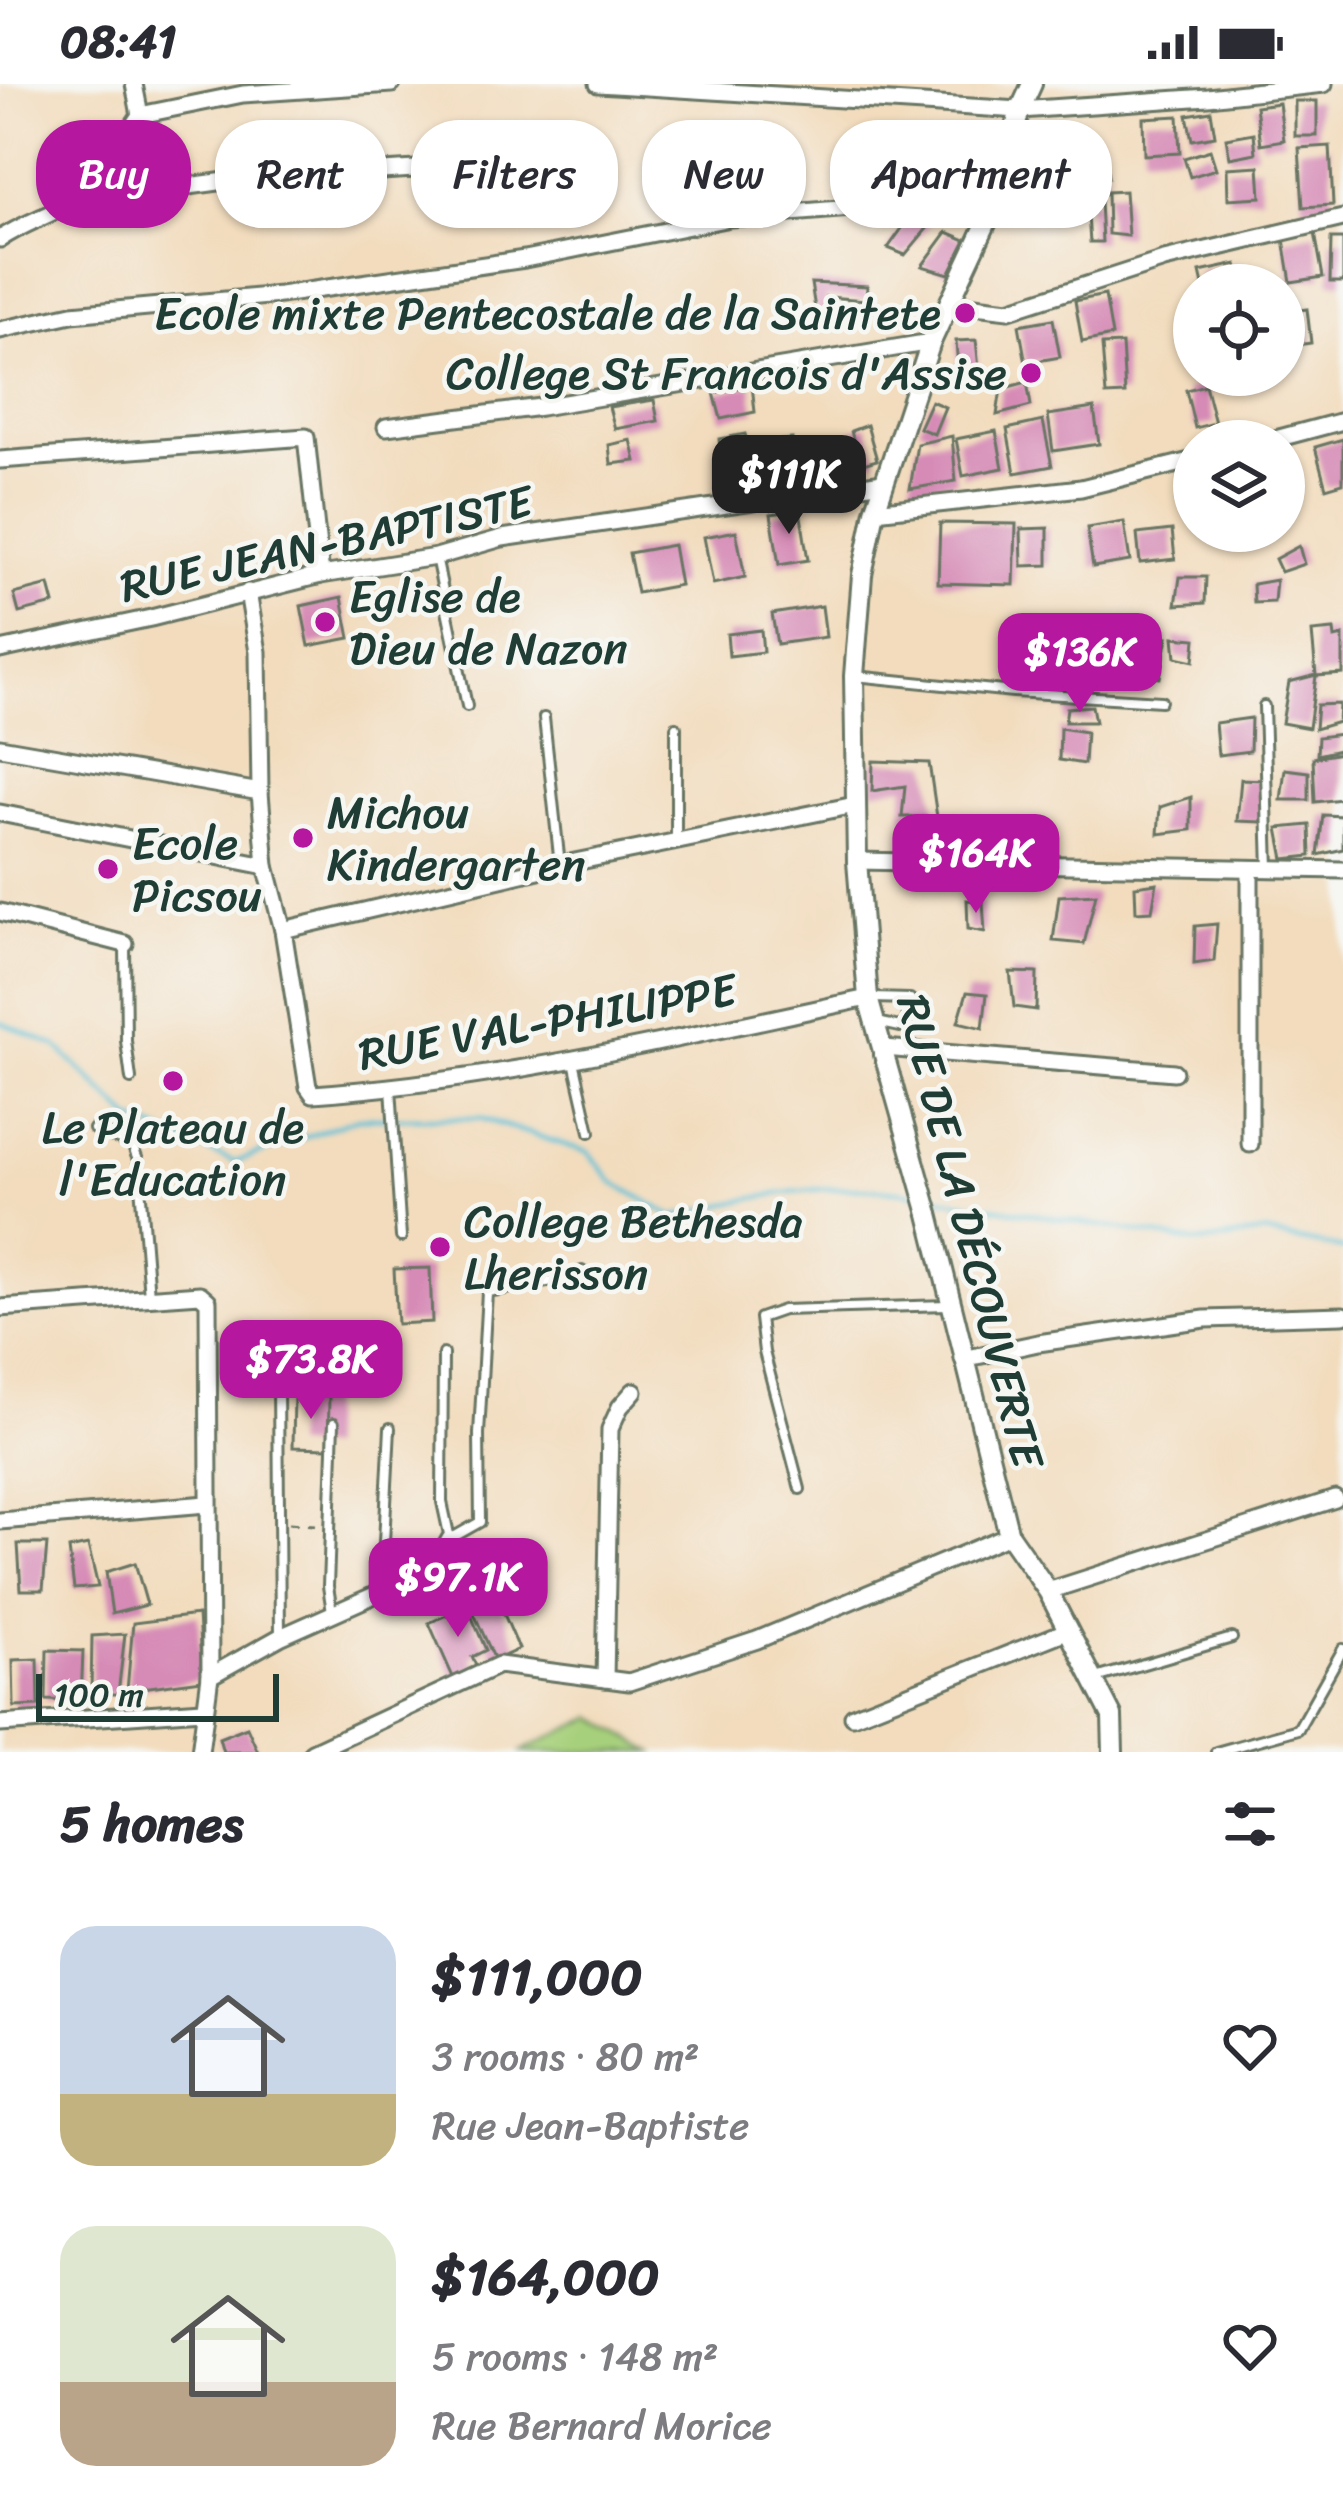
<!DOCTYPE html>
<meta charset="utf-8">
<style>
body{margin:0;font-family:Sriracha,sans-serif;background:#f7f7f7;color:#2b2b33;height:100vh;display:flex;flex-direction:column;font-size:45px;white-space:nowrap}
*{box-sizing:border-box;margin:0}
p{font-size:39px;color:#7c7c81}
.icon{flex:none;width:66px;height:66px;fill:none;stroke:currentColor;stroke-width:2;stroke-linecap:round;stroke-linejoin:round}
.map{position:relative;height:1668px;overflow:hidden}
.drawer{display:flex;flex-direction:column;background:#fff;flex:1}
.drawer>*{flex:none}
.guide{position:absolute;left:36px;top:36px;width:1272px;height:108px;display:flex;gap:24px}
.fabs{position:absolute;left:1173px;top:180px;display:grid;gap:24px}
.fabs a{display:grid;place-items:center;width:132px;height:132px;border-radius:50%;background:#fff;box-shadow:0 3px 9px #0004;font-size:60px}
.scale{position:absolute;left:36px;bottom:30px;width:243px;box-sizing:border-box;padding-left:12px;border:6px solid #1f3d34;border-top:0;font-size:33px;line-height:42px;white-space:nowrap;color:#1f3d34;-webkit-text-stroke:9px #f6f6f2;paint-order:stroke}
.price{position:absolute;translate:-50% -102px;padding:0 27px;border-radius:24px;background:#b5179e;color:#fff;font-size:39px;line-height:78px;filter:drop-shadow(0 3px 6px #0008)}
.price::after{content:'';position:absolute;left:50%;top:72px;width:36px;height:27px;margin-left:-18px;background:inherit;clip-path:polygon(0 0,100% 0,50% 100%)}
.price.active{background:#222;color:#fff}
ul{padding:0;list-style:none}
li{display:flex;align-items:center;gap:36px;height:300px;padding:0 60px}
li span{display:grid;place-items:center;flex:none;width:336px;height:240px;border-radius:36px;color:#555}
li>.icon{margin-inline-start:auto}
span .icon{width:144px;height:144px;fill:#fffc;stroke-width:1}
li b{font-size:51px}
h2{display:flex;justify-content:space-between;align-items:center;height:144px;padding:0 60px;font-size:51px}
.tag{padding:0 42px;border-radius:48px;background:#fff;box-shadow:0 3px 9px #0004;font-size:42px;line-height:108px}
.tag.active{background:#b5179e;color:#fff}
.status{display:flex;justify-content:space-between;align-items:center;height:84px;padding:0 60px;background:#fff;direction:ltr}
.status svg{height:33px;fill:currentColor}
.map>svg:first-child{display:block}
.grass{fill:#a7d07b;stroke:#638658;stroke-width:3}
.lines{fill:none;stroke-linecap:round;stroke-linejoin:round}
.stream{stroke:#59c0d6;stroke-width:4.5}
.building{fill:#d68ab6}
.service-casing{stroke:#697564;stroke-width:14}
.minor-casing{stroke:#697564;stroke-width:21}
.tertiary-casing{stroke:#697564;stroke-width:24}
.path{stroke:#697564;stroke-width:3;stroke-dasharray:9 9;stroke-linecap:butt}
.service{stroke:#fff;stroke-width:8}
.minor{stroke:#fff;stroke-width:15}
.tertiary{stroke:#fff;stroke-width:18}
.poi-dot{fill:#b5179e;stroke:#f6f6f2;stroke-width:4.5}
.labels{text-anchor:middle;stroke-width:9;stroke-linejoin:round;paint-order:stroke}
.poi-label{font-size:45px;fill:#1f3d34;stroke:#f6f6f2;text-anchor:start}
.street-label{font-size:45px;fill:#1f3d34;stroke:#f6f6f2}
</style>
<div class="status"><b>08:41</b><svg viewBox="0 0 49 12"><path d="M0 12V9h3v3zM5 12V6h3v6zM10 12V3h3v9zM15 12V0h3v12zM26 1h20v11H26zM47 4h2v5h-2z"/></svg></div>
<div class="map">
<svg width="1343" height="1668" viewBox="0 0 1343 1668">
<rect width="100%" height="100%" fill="#f6f6f2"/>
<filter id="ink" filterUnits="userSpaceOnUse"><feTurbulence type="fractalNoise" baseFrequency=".00833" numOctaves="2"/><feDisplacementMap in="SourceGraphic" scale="24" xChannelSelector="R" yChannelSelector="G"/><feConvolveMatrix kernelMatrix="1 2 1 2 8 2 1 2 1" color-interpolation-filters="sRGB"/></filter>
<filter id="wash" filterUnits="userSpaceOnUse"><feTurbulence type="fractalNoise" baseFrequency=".004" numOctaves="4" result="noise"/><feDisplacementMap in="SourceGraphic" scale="48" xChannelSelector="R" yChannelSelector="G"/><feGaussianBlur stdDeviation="2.7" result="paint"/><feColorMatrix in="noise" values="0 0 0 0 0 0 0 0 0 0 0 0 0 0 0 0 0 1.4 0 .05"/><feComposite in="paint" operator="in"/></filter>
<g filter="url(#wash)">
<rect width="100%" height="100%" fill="#f2dcbd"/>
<polygon class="grass" points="594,1633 653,1668 520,1668"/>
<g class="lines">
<g class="stream">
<path d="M0 938 56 962 131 1035 235 1078 358 1034H480L588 1068 613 1098 674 1133C758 1111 831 1095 918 1110"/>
<polyline points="929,1112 1200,1159 1262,1149 1343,1165"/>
</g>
</g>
<g id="blocks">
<g class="building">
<rect x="1295" y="17" width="22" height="35"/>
<polygon points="1279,19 1284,56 1261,60 1256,22"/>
<polygon points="1211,27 1215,52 1192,56 1187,31"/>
<polygon points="1178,32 1180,69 1144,71 1143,34"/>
<polygon points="1254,49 1256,69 1230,74 1226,54"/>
<polygon points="1103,61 1108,93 1079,95 1073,67"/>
<polygon points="1330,62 1333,121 1303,123 1299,64"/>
<polygon points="1210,66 1216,85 1190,93 1184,74"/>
<polygon points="1259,82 1261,113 1228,115 1227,84"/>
<polygon points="1125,107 1128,152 1108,150 1107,108"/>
<polygon points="1100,117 1102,158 1090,158 1087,118"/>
<polygon points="908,136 930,141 905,171 888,164"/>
<polygon points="947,148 966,156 949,190 922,182"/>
<polygon points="1315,149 1323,193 1291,198 1284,155"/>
<polygon points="1331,155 1343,155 1343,198 1330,198"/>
<polygon points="1237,180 1242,201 1203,201 1200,188"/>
<polygon points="811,199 867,202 866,216 826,213 830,243 818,244"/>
<polygon points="1105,211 1112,252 1082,258 1075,217"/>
<polygon points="1307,225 1311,259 1284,263 1284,228"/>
<polygon points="1053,235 1060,273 1026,279 1019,241"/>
<polygon points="976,256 979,285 958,286 956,257"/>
<polygon points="1122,260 1125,310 1106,311 1102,261"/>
<polygon points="1027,298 1031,322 997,331 1001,305"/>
<polygon points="752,301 755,328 721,335 714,309"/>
<polygon points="1205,301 1215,339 1195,344 1186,306"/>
<polygon points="654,316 658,337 615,345 609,323"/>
<polygon points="931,317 945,323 934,350 919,344"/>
<polygon points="1094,324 1099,360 1053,367 1048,331"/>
<polygon points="1043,337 1052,382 1015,389 1007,345"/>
<polygon points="867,341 877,376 860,381 851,347"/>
<polygon points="996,347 1003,384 963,392 956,355"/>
<polygon points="745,350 749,363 733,369 734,392 722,391 719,355"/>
<polygon points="952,352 956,397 910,405 917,360"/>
<polygon points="792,355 795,386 767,392 763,358"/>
<polygon points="1343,355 1343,399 1326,404 1315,363"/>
<polygon points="631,356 636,377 611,380 609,361"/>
<polygon points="800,426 808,476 779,481 771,430"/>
<polygon points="1124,438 1130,477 1093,483 1087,444"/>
<polygon points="940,439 1016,440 1014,501 938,499"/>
<polygon points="1048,444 1048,481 1022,482 1021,445"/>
<polygon points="1172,446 1175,475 1140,479 1137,450"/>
<polygon points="736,447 745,493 713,500 704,453"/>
<polygon points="673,461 680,501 637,509 629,469"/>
<polygon points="1299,462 1304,480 1281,488 1275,475"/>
<polygon points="1180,493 1206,493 1205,519 1176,521"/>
<polygon points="1276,496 1274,518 1254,519 1253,500"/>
<polygon points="49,501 54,520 19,529 14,510"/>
<polygon points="342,513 350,554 309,562 301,522"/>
<polygon points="822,522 826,553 777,560 772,530"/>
<polygon points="761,546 763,568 729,572 727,550"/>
<polygon points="1334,546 1335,554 1343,552 1343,590 1316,592 1309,644 1282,639 1289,598 1316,591 1312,548"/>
<polygon points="1130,550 1131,599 1100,593 1103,553"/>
<polygon points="1136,551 1168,553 1160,594 1134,592"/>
<polygon points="1174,553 1196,555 1194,577 1176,573"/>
<polygon points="1339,620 1338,638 1315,645 1317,621"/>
<polygon points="1092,622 1095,638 1065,638 1067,624"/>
<polygon points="1251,634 1250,667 1218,671 1215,639"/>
<polygon points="1060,644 1086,648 1084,680 1059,676"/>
<polygon points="1341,650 1339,666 1317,671 1318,653"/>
<polygon points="1341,669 1342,715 1315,718 1313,674"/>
<polygon points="873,677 929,679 937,733 902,733 905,702 872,707"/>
<polygon points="1285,685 1309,688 1309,716 1281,716"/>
<polygon points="1241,695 1263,696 1262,738 1237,737"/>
<polygon points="1191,713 1191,746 1158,750 1160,723"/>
<polygon points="1323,731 1343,732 1343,765 1318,771"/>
<polygon points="1310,741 1311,772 1284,775 1278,744"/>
<polygon points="1157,799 1152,827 1136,828 1135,802"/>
<polygon points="1096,810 1084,860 1053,857 1059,812"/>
<polygon points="967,816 983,818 985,848 968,845"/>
<polygon points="1217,840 1214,877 1194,880 1195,842"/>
<polygon points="1010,888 1037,889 1036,926 1014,923"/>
<polygon points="967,908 987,910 983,944 958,938"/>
<polygon points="430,1184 432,1238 397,1240 394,1185"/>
<polygon points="294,1311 329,1312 328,1364 293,1363"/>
<polygon points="18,1460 47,1460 43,1506 21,1506"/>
<polygon points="88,1461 98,1503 74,1505 69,1465"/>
<polygon points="135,1479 147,1521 112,1530 106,1488"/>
<polygon points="497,1514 519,1565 495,1576 472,1525"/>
<polygon points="467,1522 486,1566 472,1573 476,1582 453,1593 429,1539"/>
<polygon points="198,1531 202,1596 127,1606 133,1539"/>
<polygon points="125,1550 118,1610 91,1610 92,1552"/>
<polygon points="47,1566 83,1567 81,1617 46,1616"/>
<polygon points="38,1575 39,1622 14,1623 13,1576"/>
<polygon points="247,1643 258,1668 223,1668 219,1654"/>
</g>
</g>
</g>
<g filter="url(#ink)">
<use href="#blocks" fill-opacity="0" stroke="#697564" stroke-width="3"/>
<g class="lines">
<defs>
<g id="service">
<polyline points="920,298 1001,294"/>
<polyline points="436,473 467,622"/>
<polyline points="855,592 1013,608 1161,617"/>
<polyline points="1264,622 1269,785"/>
<polyline points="544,634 560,781"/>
<polyline points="676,643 676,756"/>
<polyline points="125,862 126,957 131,995"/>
<polyline points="873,914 910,915 907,937 900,943 877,938"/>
<polyline points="574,977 590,1048"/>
<polyline points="391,1004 401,1153"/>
<polyline points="94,1045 132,1061 138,1076 149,1212"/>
<polyline points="443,1270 442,1418 450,1455 480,1438 479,1350 487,1208 553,1197 582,1187"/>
<polyline points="278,1302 280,1552"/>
<polyline points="390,1344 384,1458 390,1503"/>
<polyline points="800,1405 764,1268 760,1234 783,1226 947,1221"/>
<polyline points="332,1528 328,1502 334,1339"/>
<polyline points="1096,1594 1232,1554"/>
<polyline points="1216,1668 1298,1645 1343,1565"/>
</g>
<g id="minor">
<polyline points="134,0 140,31"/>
<polyline points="598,0 1020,26 1208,13 1324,0"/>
<polyline points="71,118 233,96 548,77 605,69"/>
<path d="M0 155C22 140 46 133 68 120 98 102 120 59 140 31L243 10 392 0"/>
<polyline points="949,219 1009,226 1164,176 1343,134"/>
<polyline points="0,246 72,230 280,211 525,175 730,134 887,121 991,129"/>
<polyline points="386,343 541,323 931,258"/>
<polyline points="1268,357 1343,337"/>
<polyline points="0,376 306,353 321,491"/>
<polyline points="875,427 1081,404 1194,376"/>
<path d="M248 508 258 568 260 708 266 782 283 846 308 1003 313 1010C501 997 684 953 868 914"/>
<polyline points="0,566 151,534 321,491 436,473 502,454 883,398"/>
<polyline points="0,663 260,708"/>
<polyline points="0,729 266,782"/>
<polyline points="857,777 1343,786"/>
<polyline points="1250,787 1250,1060"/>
<polyline points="0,828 125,860"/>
<polyline points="283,846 560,781 855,721"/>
<polyline points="884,964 1174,988"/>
<polyline points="0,1224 200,1210 208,1217 210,1592 200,1668"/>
<polyline points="963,1275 1038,1259 1205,1235 1343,1231"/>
<polyline points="0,1437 207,1420"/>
<polyline points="1048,1507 1335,1415"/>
<polyline points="210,1592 280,1553 433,1485 450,1455"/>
<polyline points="605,1595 610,1345 620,1323 634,1307"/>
<polyline points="853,1632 1069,1546"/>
<polyline points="0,1640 203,1626"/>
<polyline points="312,1668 499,1581 629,1598 757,1556 1009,1451"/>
</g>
<polyline id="tertiary" points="1032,0 1020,26 991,129 931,258 875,427 862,491 854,592 857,777 868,914 929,1130 1009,1451 1048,1507 1112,1632 1113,1668"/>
</defs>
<use href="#service" class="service-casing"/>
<use href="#minor" class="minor-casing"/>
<use href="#tertiary" class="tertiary-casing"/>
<polyline class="path" points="289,1439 315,1441"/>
<use href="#service" class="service"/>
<use href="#minor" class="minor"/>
<use href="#tertiary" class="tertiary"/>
</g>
</g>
<g class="poi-dot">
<circle cx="965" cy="229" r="12"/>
<circle cx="1031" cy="289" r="12"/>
<circle cx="325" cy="538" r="12"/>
<circle cx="303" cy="754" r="12"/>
<circle cx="108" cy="785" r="12"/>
<circle cx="173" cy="997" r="12"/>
<circle cx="440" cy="1163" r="12"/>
</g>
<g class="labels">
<g class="poi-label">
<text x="941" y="245" text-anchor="end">Ecole mixte Pentecostale de la Saintete</text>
<text x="1007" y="305" text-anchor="end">College St Francois d'Assise</text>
<text x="349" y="528">Eglise de<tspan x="349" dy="52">Dieu de Nazon</tspan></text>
<text x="327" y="744">Michou<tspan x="327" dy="52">Kindergarten</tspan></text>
<text x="132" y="775">Ecole<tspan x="132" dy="52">Picsou</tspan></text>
<text x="173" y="1059" text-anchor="middle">Le Plateau de<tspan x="173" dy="52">l'Education</tspan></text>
<text x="464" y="1153">College Bethesda<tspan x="464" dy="52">Lherisson</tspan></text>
</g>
<g class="street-label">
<text transform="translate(326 459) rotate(-12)" y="16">RUE JEAN-BAPTISTE</text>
<text transform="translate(547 937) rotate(-10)" y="16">RUE VAL-PHILIPPE</text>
<text transform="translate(971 1147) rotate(76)" y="16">RUE DE LA DÉCOUVERTE</text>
</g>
</g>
</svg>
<div class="fabs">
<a><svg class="icon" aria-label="locate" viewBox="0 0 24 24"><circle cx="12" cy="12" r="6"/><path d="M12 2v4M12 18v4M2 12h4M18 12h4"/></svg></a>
<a><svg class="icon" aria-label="layers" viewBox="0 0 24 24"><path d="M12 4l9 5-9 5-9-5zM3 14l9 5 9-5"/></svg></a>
</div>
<div class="scale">100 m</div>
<b class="price active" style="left:789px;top:453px">$111K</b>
<b class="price" style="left:1080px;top:631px">$136K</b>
<b class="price" style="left:976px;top:832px">$164K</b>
<b class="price" style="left:311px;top:1338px">$73.8K</b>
<b class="price" style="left:458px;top:1556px">$97.1K</b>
<div class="guide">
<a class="tag active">Buy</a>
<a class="tag">Rent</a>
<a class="tag">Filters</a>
<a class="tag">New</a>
<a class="tag">Apartment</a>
</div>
</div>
<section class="drawer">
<h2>5 homes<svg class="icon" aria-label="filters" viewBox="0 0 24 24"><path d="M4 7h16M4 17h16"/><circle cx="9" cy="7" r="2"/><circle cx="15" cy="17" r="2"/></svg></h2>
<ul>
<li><span style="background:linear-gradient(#c9d6e8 70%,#c2b280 0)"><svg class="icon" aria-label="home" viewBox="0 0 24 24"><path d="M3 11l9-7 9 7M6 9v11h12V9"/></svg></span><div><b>$111,000</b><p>3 rooms · 80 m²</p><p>Rue Jean-Baptiste</p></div><svg class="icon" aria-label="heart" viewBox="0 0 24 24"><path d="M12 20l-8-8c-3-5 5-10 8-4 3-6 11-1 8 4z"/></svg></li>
<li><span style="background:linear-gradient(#dfe7d0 65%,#b9a48a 0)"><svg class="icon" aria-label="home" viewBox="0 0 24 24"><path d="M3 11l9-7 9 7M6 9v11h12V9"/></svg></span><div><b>$164,000</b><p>5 rooms · 148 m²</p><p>Rue Bernard Morice</p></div><svg class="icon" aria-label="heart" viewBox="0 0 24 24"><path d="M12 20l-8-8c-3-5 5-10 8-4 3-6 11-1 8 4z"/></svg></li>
</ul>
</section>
